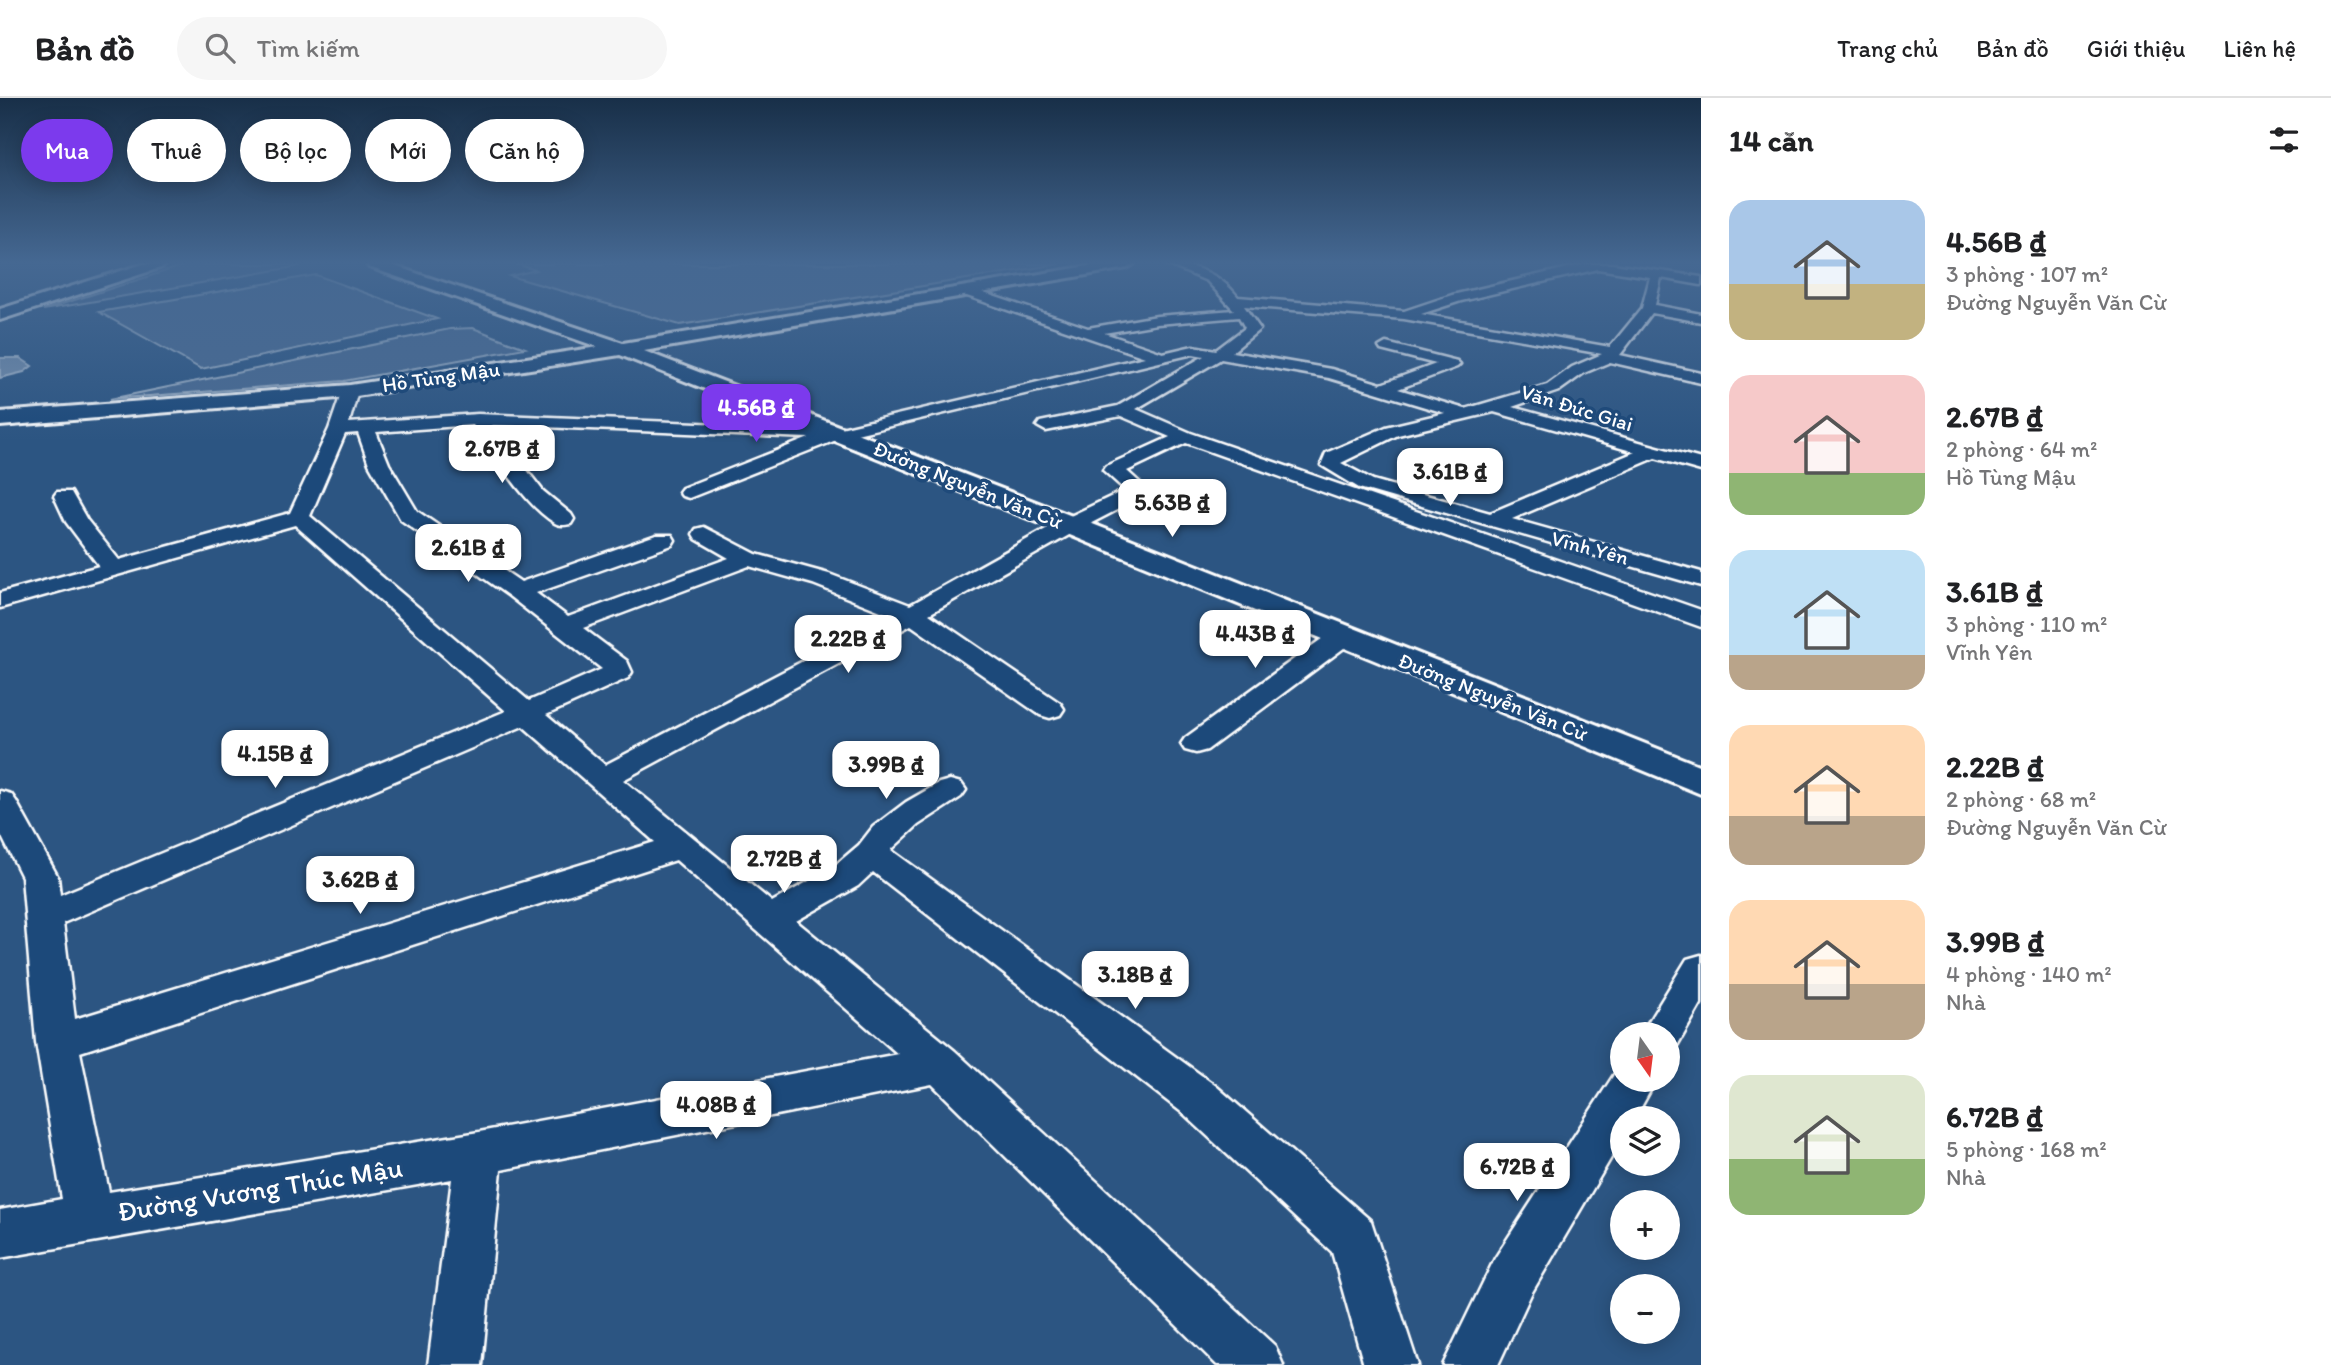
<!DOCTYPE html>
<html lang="vi">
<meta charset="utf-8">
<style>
body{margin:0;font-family:Itim,sans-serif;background:#f6f6f6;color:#202124;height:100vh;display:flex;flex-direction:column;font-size:26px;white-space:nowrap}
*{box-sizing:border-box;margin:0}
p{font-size:23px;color:#757577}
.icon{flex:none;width:38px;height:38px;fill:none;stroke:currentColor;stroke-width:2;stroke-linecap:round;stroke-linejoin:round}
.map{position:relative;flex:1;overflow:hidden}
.side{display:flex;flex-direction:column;background:#fff;width:630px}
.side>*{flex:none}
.hud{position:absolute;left:21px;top:21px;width:665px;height:63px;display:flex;gap:14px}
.needle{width:46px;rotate:166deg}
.buttons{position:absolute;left:1610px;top:924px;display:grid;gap:14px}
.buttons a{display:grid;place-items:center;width:70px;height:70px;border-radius:50%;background:#fff;box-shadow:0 4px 18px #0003;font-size:35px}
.price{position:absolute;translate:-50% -60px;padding:0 16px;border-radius:14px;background:#fff;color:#222;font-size:23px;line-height:46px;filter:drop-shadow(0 2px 4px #0008)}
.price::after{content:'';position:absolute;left:50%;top:42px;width:21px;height:16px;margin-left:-10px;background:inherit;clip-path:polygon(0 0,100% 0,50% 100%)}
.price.current{background:#7c3aed;color:#fff}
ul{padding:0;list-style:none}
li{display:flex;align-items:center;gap:21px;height:175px;padding:0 28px}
li span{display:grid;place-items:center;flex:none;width:196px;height:140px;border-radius:21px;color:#555}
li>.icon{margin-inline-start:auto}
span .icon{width:84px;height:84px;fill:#fffc;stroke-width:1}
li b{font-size:30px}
h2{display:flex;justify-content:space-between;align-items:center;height:84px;padding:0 28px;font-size:30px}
.tag{padding:0 24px;border-radius:32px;background:#fff;box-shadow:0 4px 18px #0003;font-size:24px;line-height:63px}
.tag.current{background:#7c3aed;color:#fff}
header{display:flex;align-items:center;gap:42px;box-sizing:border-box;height:98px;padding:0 35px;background:#fff;border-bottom:2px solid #e0e0e0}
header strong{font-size:33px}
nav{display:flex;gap:38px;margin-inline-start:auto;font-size:24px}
.search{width:490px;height:63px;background:#f6f6f6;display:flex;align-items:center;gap:18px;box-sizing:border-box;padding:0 24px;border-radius:38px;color:#757577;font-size:26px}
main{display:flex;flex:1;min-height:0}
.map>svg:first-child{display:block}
.green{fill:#486b92;stroke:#a4b5c8;stroke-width:2}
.water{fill:#748fad;stroke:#acbcce;stroke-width:2}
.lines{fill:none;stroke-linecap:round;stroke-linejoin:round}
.street-casing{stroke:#fff;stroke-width:5}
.secondary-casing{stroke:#fff;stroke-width:6}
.street{fill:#1f4a7a;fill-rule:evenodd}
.secondary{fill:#1f4a7a;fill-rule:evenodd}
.labels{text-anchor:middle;stroke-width:7;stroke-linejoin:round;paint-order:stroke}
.far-street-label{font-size:21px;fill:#fff;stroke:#1f4a7a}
.near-street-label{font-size:28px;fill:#fff;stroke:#1f4a7a}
</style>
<header>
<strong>Bản đồ</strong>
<div class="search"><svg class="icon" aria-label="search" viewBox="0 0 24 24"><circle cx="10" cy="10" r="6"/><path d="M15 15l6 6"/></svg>Tìm kiếm</div>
<nav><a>Trang chủ</a><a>Bản đồ</a><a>Giới thiệu</a><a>Liên hệ</a></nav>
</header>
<main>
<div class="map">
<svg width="1701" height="1267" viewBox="0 0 1701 1267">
<rect width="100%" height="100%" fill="#2c5582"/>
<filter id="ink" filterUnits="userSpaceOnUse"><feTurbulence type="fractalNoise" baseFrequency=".0143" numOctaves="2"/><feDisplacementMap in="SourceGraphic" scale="14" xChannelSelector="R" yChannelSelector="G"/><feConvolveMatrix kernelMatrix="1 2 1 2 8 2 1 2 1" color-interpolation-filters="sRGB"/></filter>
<g filter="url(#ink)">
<g class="green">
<polygon points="188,166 293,166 300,168 43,212"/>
<polygon points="516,166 1060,166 680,227 510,178 536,172"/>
<polygon points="316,177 437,221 201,271 99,214"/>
<polygon points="473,230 525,250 344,283 110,301 450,231"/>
</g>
<polygon class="water" points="0,260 20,260 32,268 24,274 0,280"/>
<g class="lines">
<defs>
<g id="street">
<path d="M1166 166C1196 166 1220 176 1238 199L1404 213 1452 197 1585 166H1613L1701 179V187L1661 180 1655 207 1701 216V224L1652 215 1620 257 1701 275V285L1610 264 1584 275 1559 293 1512 309 1701 361V373L1655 360 1512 421 1701 474V488L1359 390 1321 367 1326 355 1386 329 1445 315 1329 280 1221 261 1136 311 1191 335 1701 512V529L1186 345 1127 373 1149 393 1146 397 1078 432 929 516 1060 605 1064 611 1060 617 1050 620 1040 617 911 527 623 682 772 804 832 770 859 747 873 729 906 704 939 685 950 682 961 685 966 692 961 699 918 727 891 752 1216 988 1371 1123 1418 1267H1364L1332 1154 1184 1016 873 774 858 788 796 823 955 953 1275 1248 1283 1267H1217L932 986 501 1072 482 1267H428L452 1081 0 1160V1112L62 1101 36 944 22 779 0 735V693L11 696 16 703 58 779 60 797 506 613 295 427 0 510V495L99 468 66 424 54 398 57 394H71L87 422 119 462 290 415 329 331 342 293 350 288 358 293 349 325 478 316 820 330 828 333 1145 259 961 196V190H969L1088 230 1157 218 1234 212 1207 183ZM1598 171 1650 179 1642 210 1610 249 1421 216 1461 203ZM1244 208 1404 221 1602 256 1572 269 1547 287 1465 311 1398 291 1457 269 1460 266 1457 263 1386 245 1379 249 1381 252 1436 266 1381 286 1331 271 1232 254 1260 231ZM1239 219 1245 230 1216 252 1193 248 1163 255 1104 235 1157 226ZM1193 256 1204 258 1118 308 1040 324 1037 328 1046 333 1121 318 1170 339 1106 368 1103 372 1125 392 1062 422 910 507 829 476 756 456 704 429 696 431 693 436 696 441 729 460 568 519 536 495 672 447 675 442 672 437H656L521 484 417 413 389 366 376 334 473 327C495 356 523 406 555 425 560 428 565 427 571 426L574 421 571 416 543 393 492 327 809 340 682 390 679 394 682 398 689 400 844 339ZM1494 314 1635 354 1490 415 1373 382 1341 365 1398 337ZM358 335 369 366 401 422 509 498 602 571 529 603 310 418 345 336ZM749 468 813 486 891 517 605 667 546 617 628 580 632 574 627 563 583 530ZM523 628 655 744 75 921 63 825ZM676 762 898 956 479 1034 109 1094 80 954Z"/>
<polygon points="1343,530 1352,532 1356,538 1352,544 1207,652 1196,655 1185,652 1181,646 1185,640 1334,532"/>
<polygon points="1701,857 1701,906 1677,948 1668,951 1668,936 1641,936 1687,861"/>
<polygon points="1622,968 1622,982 1656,982 1635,1020 1622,1020 1622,1041 1531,1196 1498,1267 1443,1267 1495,1160 1619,969"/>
</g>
<g id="secondary">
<polygon points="143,166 165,166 163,169 0,222 0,211"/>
<polygon points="367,166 389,166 623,245 1100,166 1134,166 1127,170 644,253 1080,421 1701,668 1701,696 1060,433 620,257 350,299 0,328 0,314 350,287 598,249 369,169"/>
</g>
</defs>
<use href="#street" class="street-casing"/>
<use href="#secondary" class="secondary-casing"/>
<use href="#street" class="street"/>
<use href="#secondary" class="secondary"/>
</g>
</g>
<linearGradient id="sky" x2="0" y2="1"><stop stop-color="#182f48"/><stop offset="0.48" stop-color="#456892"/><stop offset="1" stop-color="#456892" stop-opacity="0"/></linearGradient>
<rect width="1701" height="343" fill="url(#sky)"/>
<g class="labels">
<g class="far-street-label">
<text transform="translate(441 279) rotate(-8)" y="7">Hồ Tùng Mậu</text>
<text transform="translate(1577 310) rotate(17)" y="7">Văn Đức Giai</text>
<text transform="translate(968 387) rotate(22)" y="7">Đường Nguyễn Văn Cừ</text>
<text transform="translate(1590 450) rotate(15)" y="7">Vĩnh Yên</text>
<text transform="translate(1493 599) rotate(22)" y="7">Đường Nguyễn Văn Cừ</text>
</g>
<g class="near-street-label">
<text transform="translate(260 1091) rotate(-9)" y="10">Đường Vương Thúc Mậu</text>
</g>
</g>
</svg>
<div class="buttons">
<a><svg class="needle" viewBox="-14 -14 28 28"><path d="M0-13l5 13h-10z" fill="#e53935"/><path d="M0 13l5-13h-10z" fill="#757577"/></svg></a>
<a><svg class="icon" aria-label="layers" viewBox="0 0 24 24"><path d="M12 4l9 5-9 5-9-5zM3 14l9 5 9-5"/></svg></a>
<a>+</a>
<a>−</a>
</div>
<b class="price current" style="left:756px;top:346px">4.56B ₫</b>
<b class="price" style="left:502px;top:387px">2.67B ₫</b>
<b class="price" style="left:1450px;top:410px">3.61B ₫</b>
<b class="price" style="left:1172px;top:441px">5.63B ₫</b>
<b class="price" style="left:468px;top:486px">2.61B ₫</b>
<b class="price" style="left:1255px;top:572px">4.43B ₫</b>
<b class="price" style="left:848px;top:577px">2.22B ₫</b>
<b class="price" style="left:275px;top:692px">4.15B ₫</b>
<b class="price" style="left:886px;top:703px">3.99B ₫</b>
<b class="price" style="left:784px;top:797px">2.72B ₫</b>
<b class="price" style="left:360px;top:818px">3.62B ₫</b>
<b class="price" style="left:1135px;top:913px">3.18B ₫</b>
<b class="price" style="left:716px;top:1043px">4.08B ₫</b>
<b class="price" style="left:1517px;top:1105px">6.72B ₫</b>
<div class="hud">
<a class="tag current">Mua</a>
<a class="tag">Thuê</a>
<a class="tag">Bộ lọc</a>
<a class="tag">Mới</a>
<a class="tag">Căn hộ</a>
</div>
</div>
<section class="side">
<h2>14 căn<svg class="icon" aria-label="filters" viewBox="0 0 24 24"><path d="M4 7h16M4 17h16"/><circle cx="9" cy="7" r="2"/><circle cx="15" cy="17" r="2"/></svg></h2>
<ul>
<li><span style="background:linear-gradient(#a9c7e8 60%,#c2b280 0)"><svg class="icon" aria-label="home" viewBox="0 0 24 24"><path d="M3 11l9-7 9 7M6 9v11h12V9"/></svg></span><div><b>4.56B ₫</b><p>3 phòng · 107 m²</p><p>Đường Nguyễn Văn Cừ</p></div></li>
<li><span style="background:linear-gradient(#f6c9c9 70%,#8fb573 0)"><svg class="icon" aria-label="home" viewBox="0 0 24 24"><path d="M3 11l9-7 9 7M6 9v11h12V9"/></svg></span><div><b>2.67B ₫</b><p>2 phòng · 64 m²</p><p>Hồ Tùng Mậu</p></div></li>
<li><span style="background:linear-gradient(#bfe0f5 75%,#b9a48a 0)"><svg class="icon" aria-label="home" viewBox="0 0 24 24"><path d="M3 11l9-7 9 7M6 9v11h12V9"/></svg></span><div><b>3.61B ₫</b><p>3 phòng · 110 m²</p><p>Vĩnh Yên</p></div></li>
<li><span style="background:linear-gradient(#ffd9b3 65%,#b9a48a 0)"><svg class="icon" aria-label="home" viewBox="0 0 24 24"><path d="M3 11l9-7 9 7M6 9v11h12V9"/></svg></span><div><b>2.22B ₫</b><p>2 phòng · 68 m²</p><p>Đường Nguyễn Văn Cừ</p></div></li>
<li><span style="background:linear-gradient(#ffd9b3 60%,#b9a48a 0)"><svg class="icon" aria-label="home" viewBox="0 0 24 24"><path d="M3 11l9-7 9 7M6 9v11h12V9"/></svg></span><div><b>3.99B ₫</b><p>4 phòng · 140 m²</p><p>Nhà</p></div></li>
<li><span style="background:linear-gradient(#dfe7d0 60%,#8fb573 0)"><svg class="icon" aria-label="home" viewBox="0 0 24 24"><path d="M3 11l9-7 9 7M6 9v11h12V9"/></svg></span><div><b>6.72B ₫</b><p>5 phòng · 168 m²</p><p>Nhà</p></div></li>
</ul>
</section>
</main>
